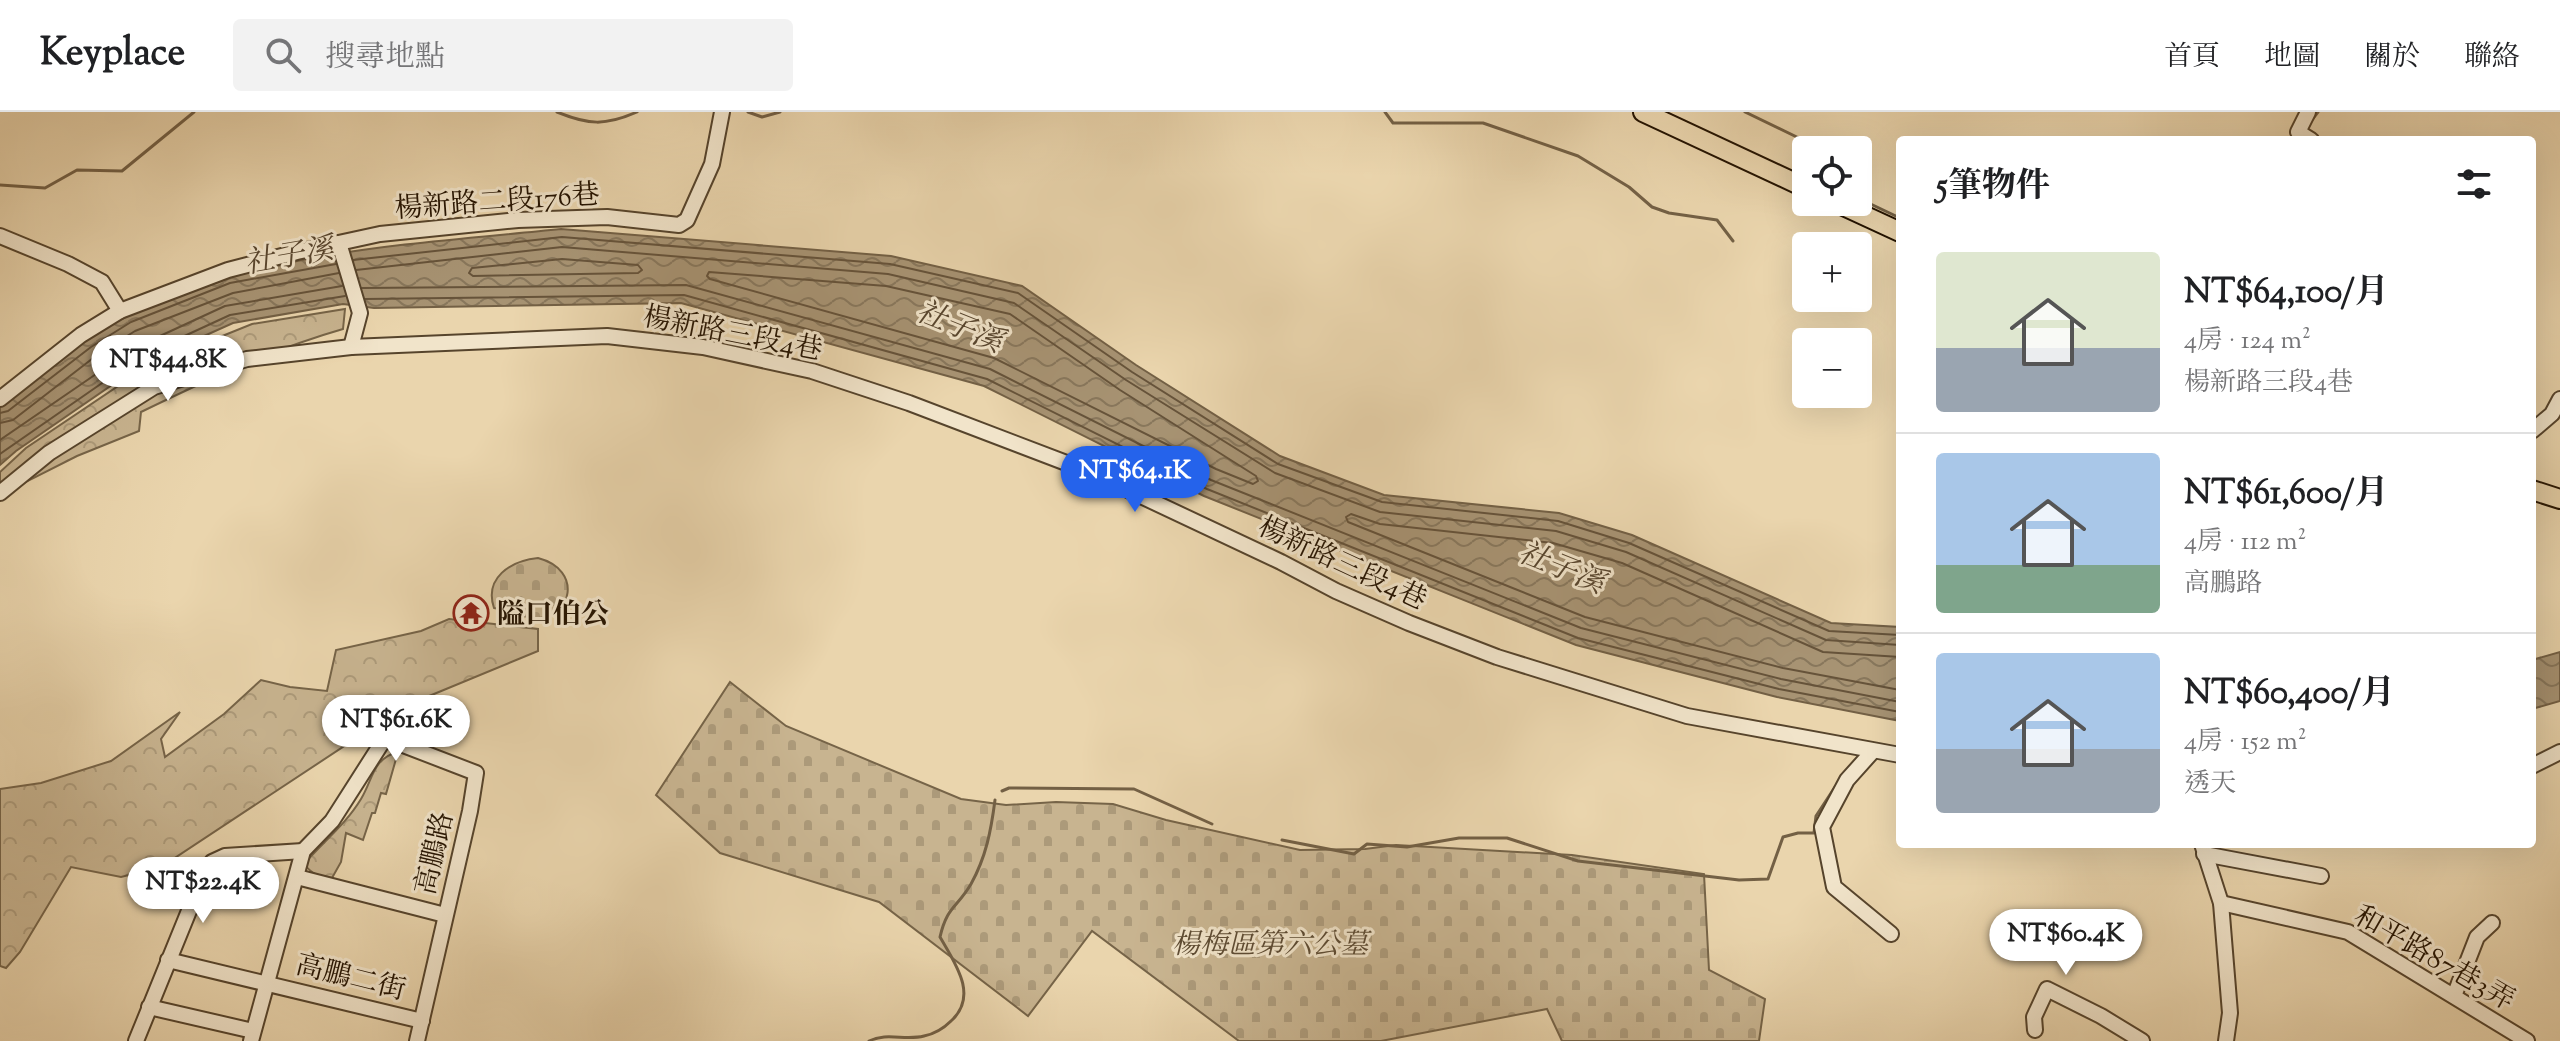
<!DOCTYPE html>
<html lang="zh-TW">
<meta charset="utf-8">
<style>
body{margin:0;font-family:"Sorts Mill Goudy","Noto Serif TC",serif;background:#f2f2f2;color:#202124;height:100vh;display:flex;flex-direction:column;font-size:30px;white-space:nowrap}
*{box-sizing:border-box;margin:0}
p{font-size:26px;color:#757577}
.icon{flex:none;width:44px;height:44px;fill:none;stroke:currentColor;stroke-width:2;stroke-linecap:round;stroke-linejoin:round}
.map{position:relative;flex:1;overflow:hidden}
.sheet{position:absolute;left:1896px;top:24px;width:640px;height:712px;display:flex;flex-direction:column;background:#fff;border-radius:8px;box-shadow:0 8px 32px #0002}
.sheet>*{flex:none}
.buttons{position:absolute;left:1792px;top:24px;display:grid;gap:16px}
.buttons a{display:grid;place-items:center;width:80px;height:80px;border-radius:8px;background:#fff;box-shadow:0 8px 32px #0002;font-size:40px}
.price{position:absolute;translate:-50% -68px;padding:0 18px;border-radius:28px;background:#fff;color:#222;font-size:26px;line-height:52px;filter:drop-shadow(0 2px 4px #0008)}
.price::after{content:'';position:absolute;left:50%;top:48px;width:24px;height:18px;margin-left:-12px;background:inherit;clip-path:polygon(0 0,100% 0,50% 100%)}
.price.current{background:#2563eb;color:#fff}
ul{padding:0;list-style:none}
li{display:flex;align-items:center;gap:24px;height:200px;padding:0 40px}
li+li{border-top:2px solid #e0e0e0}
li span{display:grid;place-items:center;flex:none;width:224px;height:160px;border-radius:8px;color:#555}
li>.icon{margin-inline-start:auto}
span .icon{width:96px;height:96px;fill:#fffc;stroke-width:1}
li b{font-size:34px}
h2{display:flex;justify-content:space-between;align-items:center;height:96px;padding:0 40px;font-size:34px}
header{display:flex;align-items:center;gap:48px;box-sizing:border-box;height:112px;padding:0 40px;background:#fff;border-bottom:2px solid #e0e0e0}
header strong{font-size:38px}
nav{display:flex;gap:44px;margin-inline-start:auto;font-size:28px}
.search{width:560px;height:72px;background:#f2f2f2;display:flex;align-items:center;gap:20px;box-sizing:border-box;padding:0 28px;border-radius:8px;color:#757577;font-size:30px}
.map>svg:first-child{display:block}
.forest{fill:url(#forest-crowns);stroke:#766448;stroke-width:2}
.cemetery{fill:url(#cemetery-stones);stroke:#766448;stroke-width:2}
.water{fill:url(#water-waves);stroke:#736045;stroke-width:2}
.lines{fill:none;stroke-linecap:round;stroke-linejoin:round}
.shore{stroke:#66533a;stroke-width:2}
.stream{stroke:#736045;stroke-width:3}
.minor-casing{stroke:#56442c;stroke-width:18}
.major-casing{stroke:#241301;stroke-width:22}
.minor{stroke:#f1e4ca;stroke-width:14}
.major{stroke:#ead5ad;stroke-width:18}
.labels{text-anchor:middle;stroke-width:6;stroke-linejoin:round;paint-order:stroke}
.street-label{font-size:28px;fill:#241301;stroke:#f1e4ca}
.poi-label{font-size:28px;font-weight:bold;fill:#241301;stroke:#f1e4ca;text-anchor:start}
.park-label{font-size:28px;font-style:italic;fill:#5d4b33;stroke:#f1e4ca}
.water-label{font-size:30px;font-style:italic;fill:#58462f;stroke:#f1e4ca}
</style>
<header>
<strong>Keyplace</strong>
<div class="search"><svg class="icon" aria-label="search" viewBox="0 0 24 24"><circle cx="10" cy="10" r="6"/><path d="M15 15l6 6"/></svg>搜尋地點</div>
<nav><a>首頁</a><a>地圖</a><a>關於</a><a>聯絡</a></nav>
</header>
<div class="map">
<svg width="2560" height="929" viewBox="0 0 2560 929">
<defs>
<pattern id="forest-crowns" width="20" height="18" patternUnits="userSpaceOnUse" patternTransform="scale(2)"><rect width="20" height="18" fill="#c8b490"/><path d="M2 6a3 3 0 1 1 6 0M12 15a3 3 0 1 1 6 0" fill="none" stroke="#ac9a7a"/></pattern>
<pattern id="cemetery-stones" width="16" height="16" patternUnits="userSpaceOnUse" patternTransform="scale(2)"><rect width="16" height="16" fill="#c8b490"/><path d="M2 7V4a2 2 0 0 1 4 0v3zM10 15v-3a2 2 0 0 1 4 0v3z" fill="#ac9a7a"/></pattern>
<pattern id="water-waves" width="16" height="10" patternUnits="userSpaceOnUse" patternTransform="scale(2)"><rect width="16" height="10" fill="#a79373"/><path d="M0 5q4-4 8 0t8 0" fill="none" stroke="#88775c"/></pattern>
</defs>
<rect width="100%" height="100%" fill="#ead5ad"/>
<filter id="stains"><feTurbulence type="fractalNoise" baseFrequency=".0025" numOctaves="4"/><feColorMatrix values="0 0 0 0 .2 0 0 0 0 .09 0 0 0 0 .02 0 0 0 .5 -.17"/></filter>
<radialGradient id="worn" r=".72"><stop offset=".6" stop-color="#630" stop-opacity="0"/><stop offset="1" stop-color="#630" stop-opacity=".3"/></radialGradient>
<g class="forest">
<path d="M345 197 343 217C273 237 207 268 141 300L139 319 77 344 0 383V360L26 336 148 254 252 212Z"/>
<polygon points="449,507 538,517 538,539 405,594 161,755 121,765 71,755 20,840 6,856 0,854 0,677 41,671 111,649 180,600 161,627 165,645 224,602 261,568 290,575 327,579 336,538 421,519"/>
<path d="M398 640 386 682 381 681 375 701H372L363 728 346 721 341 750 332 766C319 765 312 762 304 752 323 730 346 712 361 687 373 667 373 646 398 640Z"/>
</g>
<g class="cemetery">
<path d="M538 446C584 458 571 507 537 506 523 506 507 499 494 496 484 466 510 449 538 446Z"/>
<polygon points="730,570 786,614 961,687 1006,693 1056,690 1113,692 1166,708 1300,738 1365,737 1396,733 1572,743 1704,762 1709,858 1765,887 1759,929 1562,929 1547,897 1381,929 1239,929 1092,819 1028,904 879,790 720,741 656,683"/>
</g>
<g class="water">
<path d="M561 117 891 144 1022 174 1136 253 1280 344 1384 383 1559 401 1632 423 1831 511 1900 515V609L1777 585 1576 533 1204 384 984 274 681 191 374 196 343 192 233 211 144 251 16 339 0 353V295C41 264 81 225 128 203 262 138 416 132 561 117Z"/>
<polygon points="2560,540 2560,589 2532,597 2532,548"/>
</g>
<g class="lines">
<g class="shore">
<polygon points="562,147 638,153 642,158 638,161 473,164 469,161 472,156"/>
<polyline points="353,148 562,125 890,152 1018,181 1132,260 1278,352 1382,390 1558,409 1629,431 1829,519 1900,523"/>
<polyline points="356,158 562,135 888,162 1014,191 1126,268 1275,361 1380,400 1556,419 1626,440 1826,528 1900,533"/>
<polygon points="709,160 886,174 1010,202 1120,278 1256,364 1258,369 1253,372 1216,357 994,246 710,167 707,164"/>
<polyline points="362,176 686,173 990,257 1211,368 1581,516 1781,567 1900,590"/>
<polyline points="365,187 684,183 987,267 1207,377 1578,526 1779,577 1900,600"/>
<polyline points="0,301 8,299 91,235 131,210 230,171 336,152"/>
<polyline points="0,311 13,308 97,243 135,219 233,181 339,161"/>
<polyline points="0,328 134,236 225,194 342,174"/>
<polyline points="0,342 141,244 230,203 345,184"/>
<polyline points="1900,545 1823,540 1622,451 1553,431 1380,412 1351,402 1346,405 1348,410 1585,505 1783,556 1900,578"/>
</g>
<g class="stream">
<path d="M557 0C589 13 605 14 637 0"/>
<polyline points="748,0 762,5 780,0"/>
<polyline points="1385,0 1393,11 1483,11 1578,44 1629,75 1652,95 1669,101 1717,108 1733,129"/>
<polyline points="1745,0 1805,29 1813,38"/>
<polyline points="2311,9 2318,0"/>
<polyline points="0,73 45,76 77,58 122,59 194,0"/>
<polyline points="1858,86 1900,106"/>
<polyline points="1002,679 1009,676 1134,677 1212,712"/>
<polyline points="1282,728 1354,742 1367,732 1407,735 1459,726 1507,726 1578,749 1739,768 1768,767 1783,725 1798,721 1814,721 1816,704 1835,675"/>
<path d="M869 929C887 920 905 929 924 924 934 922 944 916 951 909 979 884 955 851 940 825 947 794 957 796 971 772 986 745 991 719 995 688"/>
</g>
<defs>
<g id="minor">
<polyline points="2308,0 2298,20 2311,28"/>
<polyline points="0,124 68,152 102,170 120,199"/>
<polyline points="339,131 360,201 351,235"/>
<polyline points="0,287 81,223 120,199 228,158 297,140 380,122 518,108 607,105 679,113 687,108 712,52 722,0"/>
<polyline points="2532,319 2552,302 2560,287"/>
<polyline points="0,381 49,341 154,275 247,247 351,235 607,224 703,235 812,259 909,291 1090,360 1281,450 1336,479 1409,511 1497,545 1687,604 1900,643"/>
<polyline points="1873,639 1847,668 1822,715 1834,775 1891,822"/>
<polyline points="2532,654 2560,640"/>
<polyline points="2202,732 2221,791 2230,901 2226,929"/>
<polyline points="2204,742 2321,764"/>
<polyline points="297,765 445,803"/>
<polyline points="2221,791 2348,820 2527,929"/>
<polyline points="168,848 422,909"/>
<polyline points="2454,884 2477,825 2492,811"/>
<polyline points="149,895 253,919"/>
<polyline points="2035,918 2034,905 2047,877 2101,904 2142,929"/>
<polyline points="136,929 204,762 212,750 225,744 303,739"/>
<polyline points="251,929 303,739 332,709 385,626 476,661 470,699 417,929"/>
</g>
<g id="major">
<polyline points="1643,0 1806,76"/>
<polyline points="1835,90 1900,120"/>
<polyline points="2532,378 2560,387"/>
</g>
</defs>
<use href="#minor" class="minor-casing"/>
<use href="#major" class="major-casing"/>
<use href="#minor" class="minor"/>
<use href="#major" class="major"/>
</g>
<defs>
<symbol id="temple-ring" viewBox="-11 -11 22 22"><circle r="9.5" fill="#f1e4ca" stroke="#8f2418" stroke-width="1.5"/><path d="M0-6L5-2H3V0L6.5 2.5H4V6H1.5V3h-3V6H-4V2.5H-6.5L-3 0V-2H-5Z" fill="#8f2418"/></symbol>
</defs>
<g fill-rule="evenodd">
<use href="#temple-ring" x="451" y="481" width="40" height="40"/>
</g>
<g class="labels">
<g class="street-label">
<text transform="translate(497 88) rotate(-4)" y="10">楊新路二段176巷</text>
<text transform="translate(733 220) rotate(11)" y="10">楊新路三段4巷</text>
<text transform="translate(1343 450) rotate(25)" y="10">楊新路三段4巷</text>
<text transform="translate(433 741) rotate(-77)" y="10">高鵬路</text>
<text transform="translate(2435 845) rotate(30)" y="10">和平路87巷3弄</text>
<text transform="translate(351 864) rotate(14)" y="10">高鵬二街</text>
</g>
<g class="poi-label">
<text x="497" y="511">隘口伯公</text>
</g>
<g class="park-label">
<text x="1270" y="841">楊梅區第六公墓</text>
</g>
<g class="water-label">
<text transform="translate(289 143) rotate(-10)" y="10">社子溪</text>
<text transform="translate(960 214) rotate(22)" y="10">社子溪</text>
<text transform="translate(1562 455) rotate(22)" y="10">社子溪</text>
</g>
</g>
<rect width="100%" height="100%" filter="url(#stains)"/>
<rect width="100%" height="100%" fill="url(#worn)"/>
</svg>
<div class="buttons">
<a><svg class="icon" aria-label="locate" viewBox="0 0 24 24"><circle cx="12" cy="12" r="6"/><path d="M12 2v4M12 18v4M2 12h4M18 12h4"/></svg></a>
<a>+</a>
<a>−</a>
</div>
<b class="price" style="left:168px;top:291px">NT$44.8K</b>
<b class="price current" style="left:1135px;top:402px">NT$64.1K</b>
<b class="price" style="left:396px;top:651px">NT$61.6K</b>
<b class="price" style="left:203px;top:813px">NT$22.4K</b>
<b class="price" style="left:2066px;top:865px">NT$60.4K</b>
<section class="sheet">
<h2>5筆物件<svg class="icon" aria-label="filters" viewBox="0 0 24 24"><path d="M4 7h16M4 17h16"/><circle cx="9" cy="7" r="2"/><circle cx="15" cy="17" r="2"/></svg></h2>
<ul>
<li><span style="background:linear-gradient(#dfe7d0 60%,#9aa5b1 0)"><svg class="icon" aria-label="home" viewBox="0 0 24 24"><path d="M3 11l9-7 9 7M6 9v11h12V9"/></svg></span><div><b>NT$64,100/月</b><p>4房 · 124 m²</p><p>楊新路三段4巷</p></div></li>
<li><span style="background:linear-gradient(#a9c7e8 70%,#7fa58c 0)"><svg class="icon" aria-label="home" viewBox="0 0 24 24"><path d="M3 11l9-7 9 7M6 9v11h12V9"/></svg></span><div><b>NT$61,600/月</b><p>4房 · 112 m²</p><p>高鵬路</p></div></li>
<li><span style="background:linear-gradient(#a9c7e8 60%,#9aa5b1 0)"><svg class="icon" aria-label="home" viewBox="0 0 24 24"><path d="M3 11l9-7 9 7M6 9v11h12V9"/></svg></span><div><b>NT$60,400/月</b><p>4房 · 152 m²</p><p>透天</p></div></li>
</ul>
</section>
</div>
